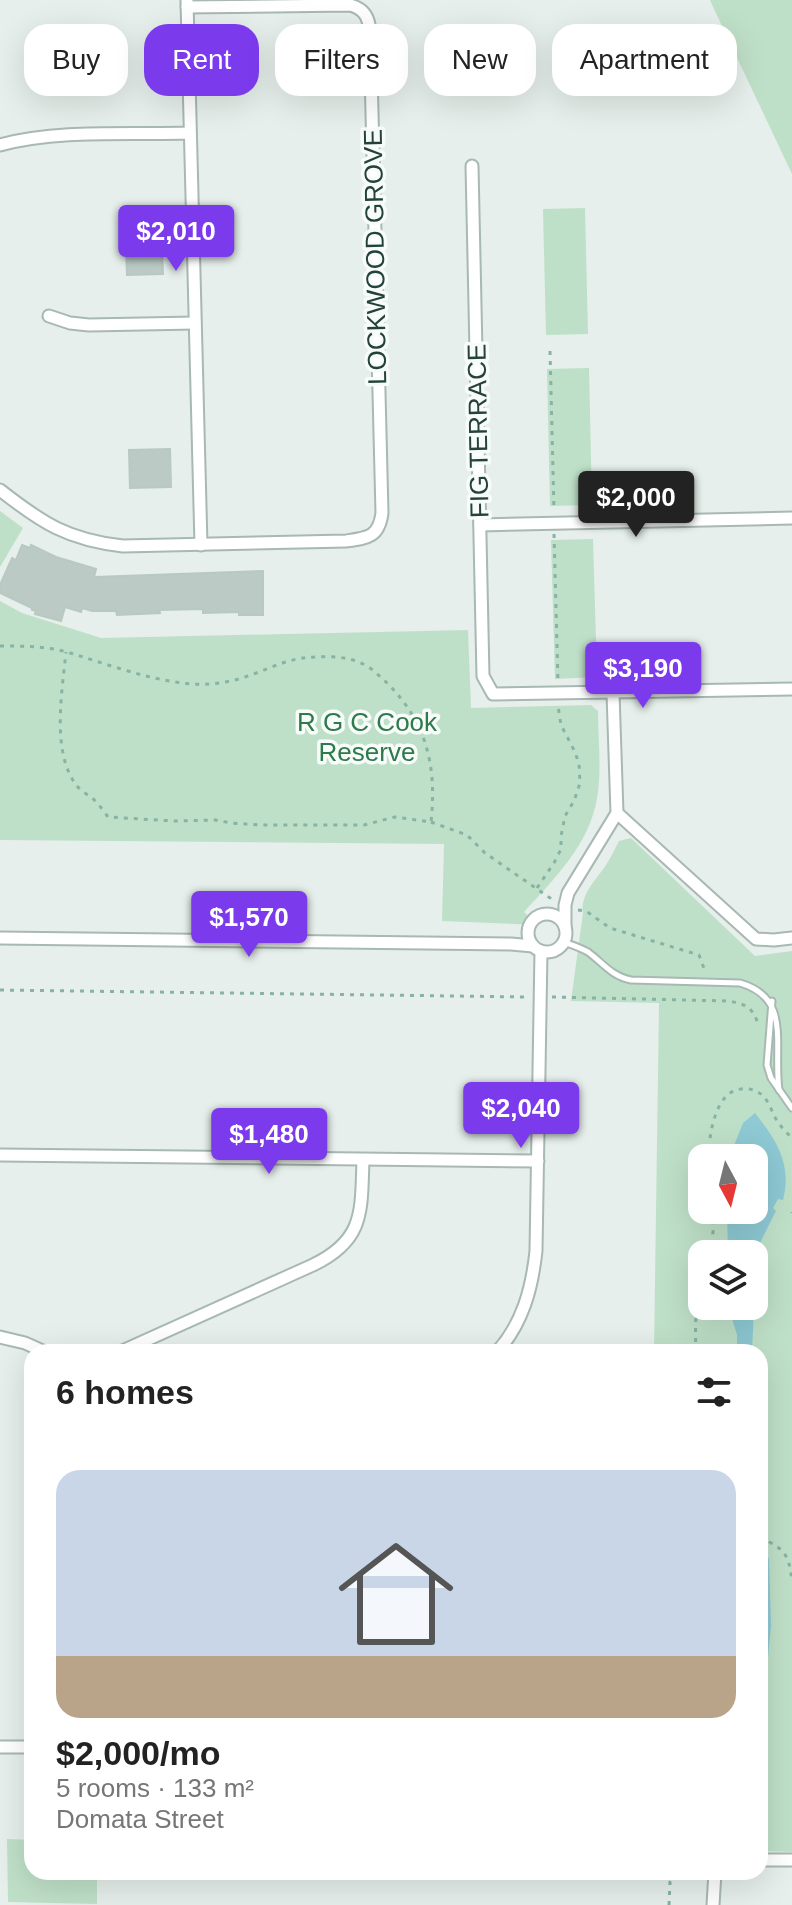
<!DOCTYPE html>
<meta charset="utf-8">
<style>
body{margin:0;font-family:Helvetica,sans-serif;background:#f2f2f2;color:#222;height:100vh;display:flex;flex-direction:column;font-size:30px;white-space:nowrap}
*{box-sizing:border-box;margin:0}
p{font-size:26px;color:#767676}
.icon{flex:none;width:44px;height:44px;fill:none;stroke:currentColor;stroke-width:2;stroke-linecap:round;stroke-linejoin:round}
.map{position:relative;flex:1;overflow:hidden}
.sheet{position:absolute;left:24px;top:1344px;width:744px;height:536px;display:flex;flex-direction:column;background:#fff;border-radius:24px;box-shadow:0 8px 32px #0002}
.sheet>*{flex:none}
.hud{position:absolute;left:24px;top:24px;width:744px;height:72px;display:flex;gap:16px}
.needle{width:52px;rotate:173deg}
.fabs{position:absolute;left:688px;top:1144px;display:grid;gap:16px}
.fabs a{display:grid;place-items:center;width:80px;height:80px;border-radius:16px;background:#fff;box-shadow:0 8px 32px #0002;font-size:40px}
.price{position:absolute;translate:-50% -68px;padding:0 18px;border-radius:8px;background:#7c3aed;color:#fff;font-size:26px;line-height:52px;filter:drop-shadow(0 2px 4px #0008)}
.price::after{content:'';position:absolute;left:50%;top:48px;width:24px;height:18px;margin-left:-12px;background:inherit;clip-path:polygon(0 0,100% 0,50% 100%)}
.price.on{background:#222;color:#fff}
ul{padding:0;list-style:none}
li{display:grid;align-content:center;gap:16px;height:424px;padding:0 32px}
li span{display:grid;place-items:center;height:248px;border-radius:24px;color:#555}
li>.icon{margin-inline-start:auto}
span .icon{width:144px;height:144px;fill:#fffc;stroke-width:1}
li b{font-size:34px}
h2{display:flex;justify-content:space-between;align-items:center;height:96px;padding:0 32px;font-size:34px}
.pill{padding:0 28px;border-radius:24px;background:#fff;box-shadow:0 8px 32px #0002;font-size:28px;line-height:72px}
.pill.on{background:#7c3aed;color:#fff}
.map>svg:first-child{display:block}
.green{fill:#bfe0c8;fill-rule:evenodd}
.water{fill:#8ec9d4}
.building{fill:#bbcac4;stroke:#b8c9c2;stroke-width:2}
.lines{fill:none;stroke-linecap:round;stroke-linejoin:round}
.service-casing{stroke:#a8b8b2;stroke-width:9}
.minor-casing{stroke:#a8b8b2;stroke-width:15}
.path{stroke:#86b3a5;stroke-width:3;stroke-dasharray:4 6;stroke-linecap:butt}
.service{stroke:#fff;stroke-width:5}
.minor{stroke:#fff;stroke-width:11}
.labels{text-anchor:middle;stroke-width:7;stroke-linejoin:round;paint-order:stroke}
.street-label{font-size:26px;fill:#24423a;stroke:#f7fbf9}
.park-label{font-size:26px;fill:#2d7a4b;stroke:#f7fbf9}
</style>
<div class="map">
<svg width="792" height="1905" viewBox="0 0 792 1905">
<rect width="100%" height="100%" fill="#e6efeb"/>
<g class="green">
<polygon points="710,0 792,0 792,174 714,9"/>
<polygon points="585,208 588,334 546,335 543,209"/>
<polygon points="589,368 592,505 550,506 547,369"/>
<polygon points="0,511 23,528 0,567"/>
<polygon points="593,539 597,677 555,679 551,540"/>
<path d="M0 601 22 613 101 638 468 630 471 708 591 705 598 711C598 740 602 770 597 798 590 844 554 879 524 912L538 925 442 921 444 844 0 840Z"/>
<path d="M631 838 755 956 792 951V1852L760 1851V1352H654L659 1003 571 1001 583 913C580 894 597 879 606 865 611 857 615 849 619 841ZM702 1158H754V1210H702ZM702 1254H754V1306H702Z"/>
<polygon points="7,1839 32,1840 32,1872 97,1872 97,1904 8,1902"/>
</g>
<g class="water">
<path d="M755 1113C777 1141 792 1164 783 1200L778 1199 773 1208 776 1211 758 1247 755 1259 754 1296V1254H728L727 1210H754V1158H729L743 1123Z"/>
<polygon points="728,1306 754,1306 752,1352 737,1352 737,1335"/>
<polygon points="760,1554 769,1558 771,1626 760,1743"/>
</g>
<g class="building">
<polygon points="162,248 163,274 127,275 126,249"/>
<polygon points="170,449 171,487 130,488 129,450"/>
<polygon points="22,545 30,548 31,545 56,557 96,569 94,577 263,571 263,615 239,615 239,612 203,613 203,609 159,610 160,613 117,615 116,611 92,611 82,608 81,612 65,607 61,621 35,614 36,611 32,610 32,608 0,593 0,585 12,558 16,560"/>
</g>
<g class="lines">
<defs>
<g id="service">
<path d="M564 942C572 945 581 948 588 952 603 963 611 976 631 980L740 983C792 998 773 1044 779 1090"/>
<polyline points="772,1001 767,1065 771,1078 792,1108"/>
</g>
<g id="minor">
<polyline points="187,1 201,545"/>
<path d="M0 145C59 129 130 135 190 133"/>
<polyline points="472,166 483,676 493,694 792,689"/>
<polyline points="49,316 70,323 89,325 195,323"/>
<path d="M0 490C42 523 68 540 123 546L346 541C368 538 379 537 382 513L370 32C369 18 365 9 350 5L187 7"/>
<polyline points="480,525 792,518"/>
<polyline points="617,813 756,939 774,940 792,938"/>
<circle cx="547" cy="933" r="19"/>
<polyline points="565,927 565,905 568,893 617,813 613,693"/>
<polyline points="0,938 511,944 533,946"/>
<polyline points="0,1155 538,1161"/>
<polyline points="0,1337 25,1343 45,1352"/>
<path d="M120 1352 313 1265C365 1240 361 1211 363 1160"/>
<path d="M497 1352C523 1323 532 1288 536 1251L541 951"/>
<polyline points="0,1747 32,1747"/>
<polyline points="760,1860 792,1860"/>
<polyline points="713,1905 715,1872"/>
</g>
</defs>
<use href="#service" class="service-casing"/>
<use href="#minor" class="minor-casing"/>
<g class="path">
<polyline points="550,351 554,511"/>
<polyline points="554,534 558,683"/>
<path d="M0 646C23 646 45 646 67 652 107 664 148 680 191 684 209 685 227 683 245 677 264 671 282 661 303 658 321 656 346 655 363 664 372 668 379 676 386 682 427 722 437 767 431 822L395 817 364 825H260L231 823 215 820 174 821 108 817C103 810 98 803 92 798 87 794 81 791 77 786 51 753 62 692 66 652"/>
<polyline points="431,822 467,835 485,853 553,900"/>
<polyline points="537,888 554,863 561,849 561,836 565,816 574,801 580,783 579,764 575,752 561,725 558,706"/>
<polyline points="578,910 586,911 610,928 699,955 705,971"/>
<polyline points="0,990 528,997"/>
<path d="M552 997 729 1001C748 1005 752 1007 759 1026"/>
<path d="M709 1158C708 1138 715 1091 741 1089 749 1088 758 1090 764 1097 769 1102 772 1112 776 1119 780 1126 786 1132 792 1138"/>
<polyline points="792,1213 792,1212"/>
<polyline points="709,1254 713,1232 713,1210"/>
<path d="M696 1352C695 1328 695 1304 702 1281"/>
<path d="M760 1537C785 1550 788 1552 792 1580"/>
<polyline points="669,1905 670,1882 674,1872"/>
</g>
<use href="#service" class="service"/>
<use href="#minor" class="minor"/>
</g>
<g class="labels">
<g class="street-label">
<text transform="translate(375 257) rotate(-91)" y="9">LOCKWOOD GROVE</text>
<text transform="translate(478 431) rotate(-91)" y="9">FIG TERRACE</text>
</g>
<g class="park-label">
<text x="367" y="731">R G C Cook<tspan x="367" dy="30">Reserve</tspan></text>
</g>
</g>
</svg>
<div class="fabs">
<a><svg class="needle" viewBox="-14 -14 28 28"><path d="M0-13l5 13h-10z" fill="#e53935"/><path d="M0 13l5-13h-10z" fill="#767676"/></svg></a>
<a><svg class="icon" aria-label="layers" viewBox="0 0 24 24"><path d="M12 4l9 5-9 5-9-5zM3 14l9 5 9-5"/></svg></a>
</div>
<b class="price" style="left:176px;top:273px">$2,010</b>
<b class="price on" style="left:636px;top:539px">$2,000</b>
<b class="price" style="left:643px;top:710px">$3,190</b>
<b class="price" style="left:249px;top:959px">$1,570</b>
<b class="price" style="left:521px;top:1150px">$2,040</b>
<b class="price" style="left:269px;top:1176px">$1,480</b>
<div class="hud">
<a class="pill">Buy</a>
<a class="pill on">Rent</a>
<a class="pill">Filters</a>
<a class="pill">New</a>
<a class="pill">Apartment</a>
</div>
<section class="sheet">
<h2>6 homes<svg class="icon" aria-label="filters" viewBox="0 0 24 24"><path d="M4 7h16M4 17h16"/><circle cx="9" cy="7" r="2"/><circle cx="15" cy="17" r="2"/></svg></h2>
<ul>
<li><span style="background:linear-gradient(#c9d6e8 75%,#b9a48a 0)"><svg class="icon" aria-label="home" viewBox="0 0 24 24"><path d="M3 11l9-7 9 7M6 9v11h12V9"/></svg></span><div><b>$2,000/mo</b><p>5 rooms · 133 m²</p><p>Domata Street</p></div></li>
</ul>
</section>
</div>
